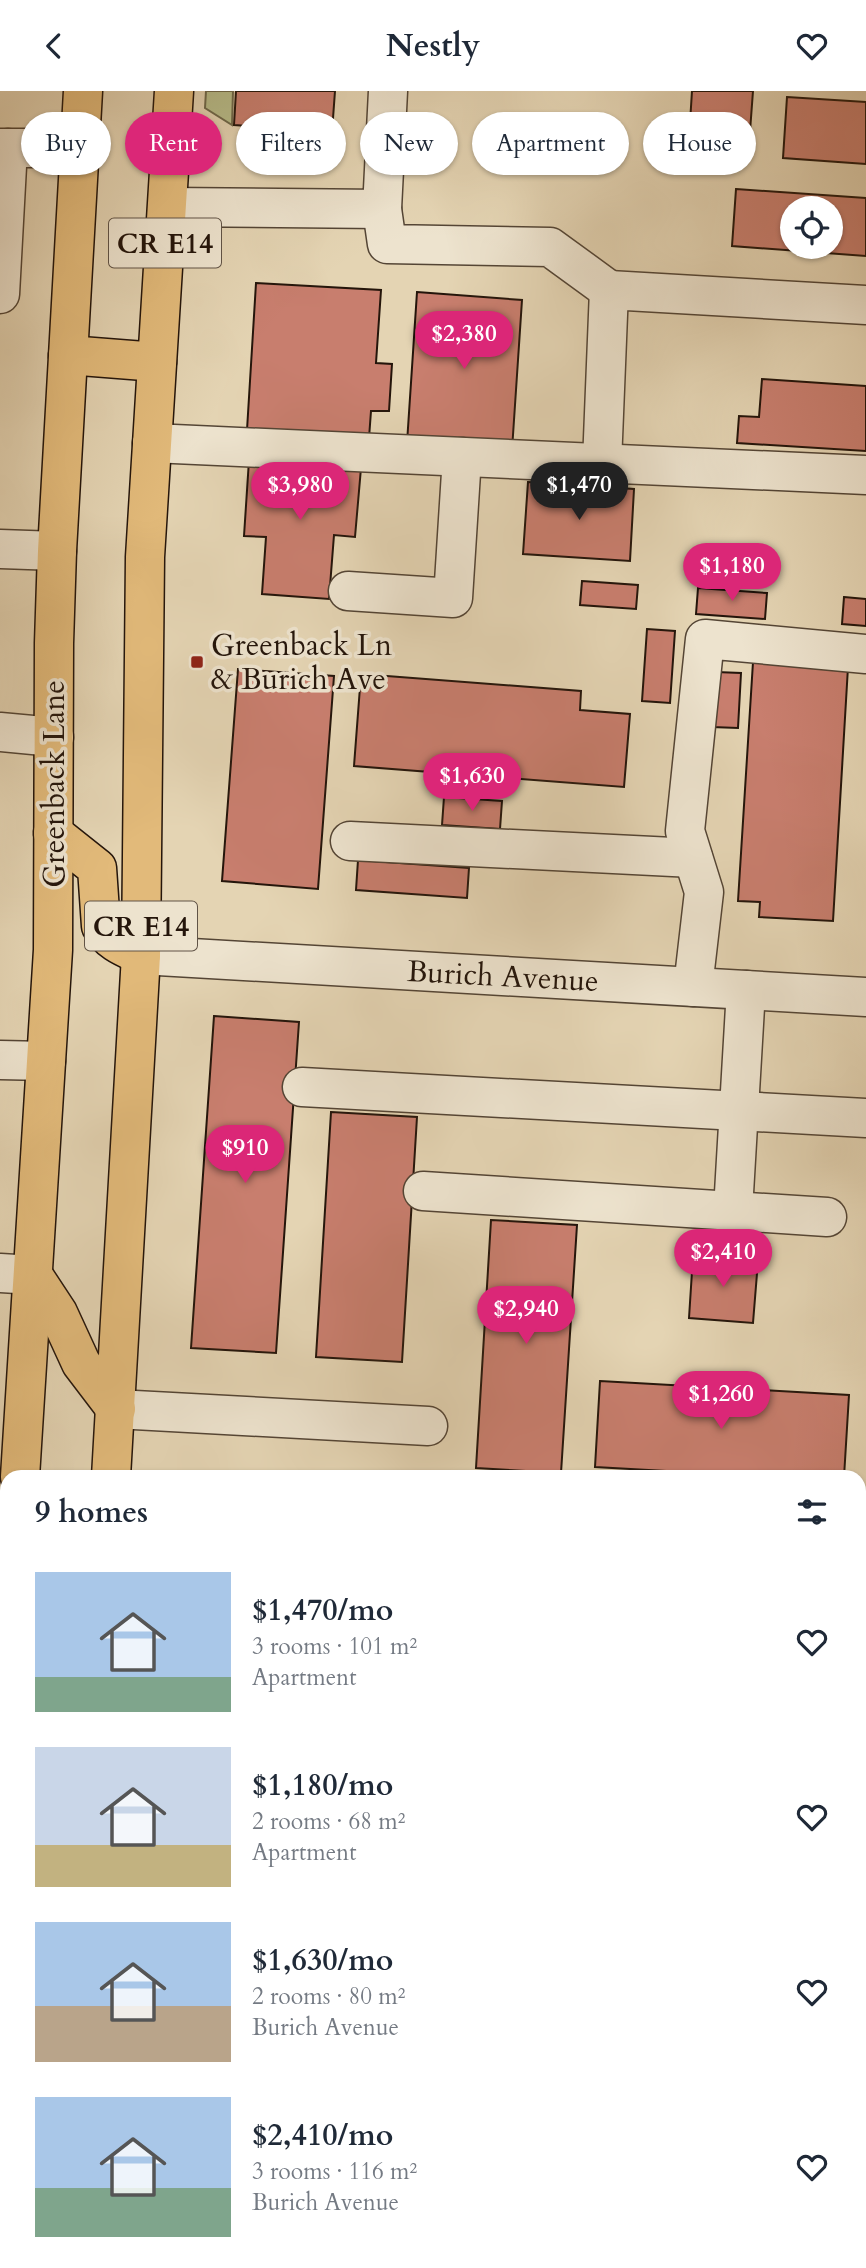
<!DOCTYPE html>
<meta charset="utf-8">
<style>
body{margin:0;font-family:Cardo,serif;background:#f2f2f3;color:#1f2937;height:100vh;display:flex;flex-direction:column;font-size:26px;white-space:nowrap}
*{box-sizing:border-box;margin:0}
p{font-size:23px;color:#747a83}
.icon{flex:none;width:38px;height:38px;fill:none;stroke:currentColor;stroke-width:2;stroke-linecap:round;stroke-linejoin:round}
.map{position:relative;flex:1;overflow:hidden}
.sheet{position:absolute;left:0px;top:1379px;width:866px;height:798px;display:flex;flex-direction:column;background:#fff;border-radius:21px 21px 0 0;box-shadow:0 2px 5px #0004}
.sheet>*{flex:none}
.guide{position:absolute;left:21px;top:21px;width:824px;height:63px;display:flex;gap:14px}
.tools{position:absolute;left:780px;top:105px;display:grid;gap:14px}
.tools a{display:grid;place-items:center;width:63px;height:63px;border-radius:50%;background:#fff;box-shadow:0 2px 5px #0004;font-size:35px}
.price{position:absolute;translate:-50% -60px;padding:0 16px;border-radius:24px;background:#db2777;color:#fff;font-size:23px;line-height:46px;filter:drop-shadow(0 2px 4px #0008)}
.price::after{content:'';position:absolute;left:50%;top:42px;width:21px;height:16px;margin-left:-10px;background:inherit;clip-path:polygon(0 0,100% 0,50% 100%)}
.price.on{background:#222;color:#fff}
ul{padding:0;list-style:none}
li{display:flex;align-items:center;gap:21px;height:175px;padding:0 35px}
li span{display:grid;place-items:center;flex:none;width:196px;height:140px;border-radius:0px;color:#555}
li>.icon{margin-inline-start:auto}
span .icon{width:84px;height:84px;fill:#fffc;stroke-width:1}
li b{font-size:30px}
h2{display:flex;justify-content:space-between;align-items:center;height:84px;padding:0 35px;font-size:30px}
.pill{padding:0 24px;border-radius:32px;background:#fff;box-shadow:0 2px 5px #0004;font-size:24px;line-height:63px}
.pill.on{background:#db2777;color:#fff}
header{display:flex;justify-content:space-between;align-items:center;height:91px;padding:0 35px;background:#fff;font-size:32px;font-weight:700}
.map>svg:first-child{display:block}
.green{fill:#b7bc8a;stroke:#6e684a;stroke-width:2}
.building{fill:#c87e6e;stroke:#24150b;stroke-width:2;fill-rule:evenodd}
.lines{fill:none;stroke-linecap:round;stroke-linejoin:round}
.minor-casing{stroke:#544535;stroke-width:41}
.major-casing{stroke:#24150b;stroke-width:41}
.minor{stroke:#ede3ce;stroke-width:38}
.major{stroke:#e2ba7a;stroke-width:38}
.poi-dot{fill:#8f2418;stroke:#ede3ce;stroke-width:2.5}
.labels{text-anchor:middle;stroke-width:7;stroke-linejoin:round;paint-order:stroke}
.shield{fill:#ede3ce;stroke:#605346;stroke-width:2}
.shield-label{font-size:28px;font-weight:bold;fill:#24150b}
.poi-label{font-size:30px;fill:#24150b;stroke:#ede3ce;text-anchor:start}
.street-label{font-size:30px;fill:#24150b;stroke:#ede3ce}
</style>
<header><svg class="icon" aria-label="back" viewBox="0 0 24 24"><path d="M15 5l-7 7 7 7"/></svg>Nestly<svg class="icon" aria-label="heart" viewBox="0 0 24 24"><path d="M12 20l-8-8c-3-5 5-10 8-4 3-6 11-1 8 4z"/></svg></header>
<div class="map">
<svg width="866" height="2177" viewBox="0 0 866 2177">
<rect width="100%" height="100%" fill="#e4d4b3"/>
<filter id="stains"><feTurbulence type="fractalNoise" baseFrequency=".00286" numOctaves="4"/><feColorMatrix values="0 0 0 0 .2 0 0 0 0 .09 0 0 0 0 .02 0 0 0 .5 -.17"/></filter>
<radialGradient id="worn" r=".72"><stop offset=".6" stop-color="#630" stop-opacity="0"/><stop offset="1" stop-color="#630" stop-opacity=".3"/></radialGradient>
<polygon class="green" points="206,0 233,0 232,34 205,17"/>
<g class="building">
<polygon points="236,0 335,0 332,41 234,34"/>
<polygon points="692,0 753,0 748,67 688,63"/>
<polygon points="787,6 866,11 866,73 783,67"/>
<path d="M736 98 866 107V165L732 155ZM793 117H831V156H793Z"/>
<polygon points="256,192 381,199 376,272 392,273 389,320 371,320 369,347 247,339"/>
<polygon points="417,201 522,209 512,359 407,352"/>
<polygon points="762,288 866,295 866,360 737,352 739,325 759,326"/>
<polygon points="249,369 361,377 355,446 334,444 329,508 262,503 266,446 244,445"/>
<polygon points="528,391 634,398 630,470 523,463"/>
<polygon points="582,490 638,494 636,518 580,514"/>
<polygon points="698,497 767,502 765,528 696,523"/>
<polygon points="844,506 866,508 866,535 842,533"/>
<polygon points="647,538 675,540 670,612 642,610"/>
<polygon points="753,571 848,576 833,830 759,826 760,811 738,810"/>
<polygon points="238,578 334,585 318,798 222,790"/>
<polygon points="716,581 741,582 738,637 712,636"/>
<polygon points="361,583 581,600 580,619 630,623 624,696 354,675"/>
<polygon points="444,706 502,710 500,738 442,734"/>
<polygon points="358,769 469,777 467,807 356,799"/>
<polygon points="214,925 299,931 276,1262 191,1257"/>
<polygon points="331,1021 417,1026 402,1271 316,1266"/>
<polygon points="491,1129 577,1134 561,1382 476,1377"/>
<polygon points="693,1165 758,1170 753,1232 689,1227"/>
<polygon points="600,1290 849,1304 844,1386 775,1386 595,1376"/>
<polygon points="859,2167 866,2167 866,2177 843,2177 844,2170 859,2170"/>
<rect x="132" y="2170" width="139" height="7"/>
<polygon points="688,2170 799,2170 798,2177 687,2177"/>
</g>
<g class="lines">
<defs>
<g id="minor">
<polyline points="0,57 8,57 0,203"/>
<polyline points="8,57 80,57"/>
<polyline points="168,116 382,118 388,0"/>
<polyline points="382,118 387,153 550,156 609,199"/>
<polyline points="152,352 866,384"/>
<polyline points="602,372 609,199 866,214"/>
<polyline points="0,458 57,460"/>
<polyline points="348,500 453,507 462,366"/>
<polyline points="0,641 54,646"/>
<polyline points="350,750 693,767"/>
<polyline points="141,864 866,906"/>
<polyline points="693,896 704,801 685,740 705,548 866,563"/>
<polyline points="0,969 46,970"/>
<polyline points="302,996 866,1027"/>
<polyline points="423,1100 827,1126"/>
<polyline points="733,1119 746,899"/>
<polyline points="0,1182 33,1184"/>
<polyline points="116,1318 428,1335"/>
<polyline points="859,1478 866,1478"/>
<polyline points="859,2096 866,2096"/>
<polyline points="330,2177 330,2172 401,2177"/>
</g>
<g id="major">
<polyline points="68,264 157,271"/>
<path d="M53 742 97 777 101 835C109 851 126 857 141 864"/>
<polyline points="33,1184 58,1222 81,1272 116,1318"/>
<polyline points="20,1386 53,859 54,552 57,460 83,0"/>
<polyline points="111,1386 141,864 145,466 174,0"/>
<polyline points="0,1684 7,1577"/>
<polyline points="51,2177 51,2170"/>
</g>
</defs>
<use href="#minor" class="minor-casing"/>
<use href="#major" class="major-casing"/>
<use href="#minor" class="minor"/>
<use href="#major" class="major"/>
</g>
<rect class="poi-dot" x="190" y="564" width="14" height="14" rx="3.5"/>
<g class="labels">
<g class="shield">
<rect x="109" y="127.5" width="112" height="49" rx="5"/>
<rect x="85" y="810.5" width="112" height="49" rx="5"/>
</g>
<g class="shield-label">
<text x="165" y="162">CR E14</text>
<text x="141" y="845">CR E14</text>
</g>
<g class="poi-label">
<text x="211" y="564">Greenback Ln<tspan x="211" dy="34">&amp; Burich Ave</tspan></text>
</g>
<g class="street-label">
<text transform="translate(54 693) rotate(-90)" y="10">Greenback Lane</text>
<text transform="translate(503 885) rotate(3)" y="10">Burich Avenue</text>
</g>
</g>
<rect width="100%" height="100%" filter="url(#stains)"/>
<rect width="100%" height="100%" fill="url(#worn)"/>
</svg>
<div class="tools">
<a><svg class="icon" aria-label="locate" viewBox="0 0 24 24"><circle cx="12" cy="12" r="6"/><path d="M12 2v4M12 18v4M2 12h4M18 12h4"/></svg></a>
</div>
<b class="price" style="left:464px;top:280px">$2,380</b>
<b class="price" style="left:300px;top:431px">$3,980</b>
<b class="price on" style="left:579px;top:431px">$1,470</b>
<b class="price" style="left:732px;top:512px">$1,180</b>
<b class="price" style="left:472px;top:722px">$1,630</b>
<b class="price" style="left:245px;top:1094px">$910</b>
<b class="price" style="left:723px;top:1198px">$2,410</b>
<b class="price" style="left:526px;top:1255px">$2,940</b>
<b class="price" style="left:721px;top:1340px">$1,260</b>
<div class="guide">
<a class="pill">Buy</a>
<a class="pill on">Rent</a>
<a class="pill">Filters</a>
<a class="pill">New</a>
<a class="pill">Apartment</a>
<a class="pill">House</a>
</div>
<section class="sheet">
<h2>9 homes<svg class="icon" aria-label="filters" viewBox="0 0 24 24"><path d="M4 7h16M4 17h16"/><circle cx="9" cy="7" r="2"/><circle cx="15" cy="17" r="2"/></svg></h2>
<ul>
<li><span style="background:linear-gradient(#a9c7e8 75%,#7fa58c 0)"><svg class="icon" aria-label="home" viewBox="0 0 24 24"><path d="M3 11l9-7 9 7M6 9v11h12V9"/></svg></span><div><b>$1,470/mo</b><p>3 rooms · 101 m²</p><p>Apartment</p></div><svg class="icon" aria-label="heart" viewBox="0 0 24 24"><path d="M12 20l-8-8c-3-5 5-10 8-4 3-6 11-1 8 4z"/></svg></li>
<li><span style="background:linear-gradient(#c9d6e8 70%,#c2b280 0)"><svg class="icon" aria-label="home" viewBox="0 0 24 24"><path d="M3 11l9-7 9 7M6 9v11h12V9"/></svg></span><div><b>$1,180/mo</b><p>2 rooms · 68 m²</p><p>Apartment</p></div><svg class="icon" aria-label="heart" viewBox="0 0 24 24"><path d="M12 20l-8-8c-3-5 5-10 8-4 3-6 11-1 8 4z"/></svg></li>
<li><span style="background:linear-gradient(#a9c7e8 60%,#b9a48a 0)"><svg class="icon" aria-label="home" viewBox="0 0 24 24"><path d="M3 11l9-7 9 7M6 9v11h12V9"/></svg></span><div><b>$1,630/mo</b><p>2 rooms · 80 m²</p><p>Burich Avenue</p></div><svg class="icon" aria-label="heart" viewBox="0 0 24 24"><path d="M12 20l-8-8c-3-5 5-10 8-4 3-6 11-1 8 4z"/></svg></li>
<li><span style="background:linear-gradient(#a9c7e8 65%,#7fa58c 0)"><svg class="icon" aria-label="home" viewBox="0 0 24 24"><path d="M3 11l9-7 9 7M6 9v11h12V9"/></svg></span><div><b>$2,410/mo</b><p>3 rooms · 116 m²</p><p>Burich Avenue</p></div><svg class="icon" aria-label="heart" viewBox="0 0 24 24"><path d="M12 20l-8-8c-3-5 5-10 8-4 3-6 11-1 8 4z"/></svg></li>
</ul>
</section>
</div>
